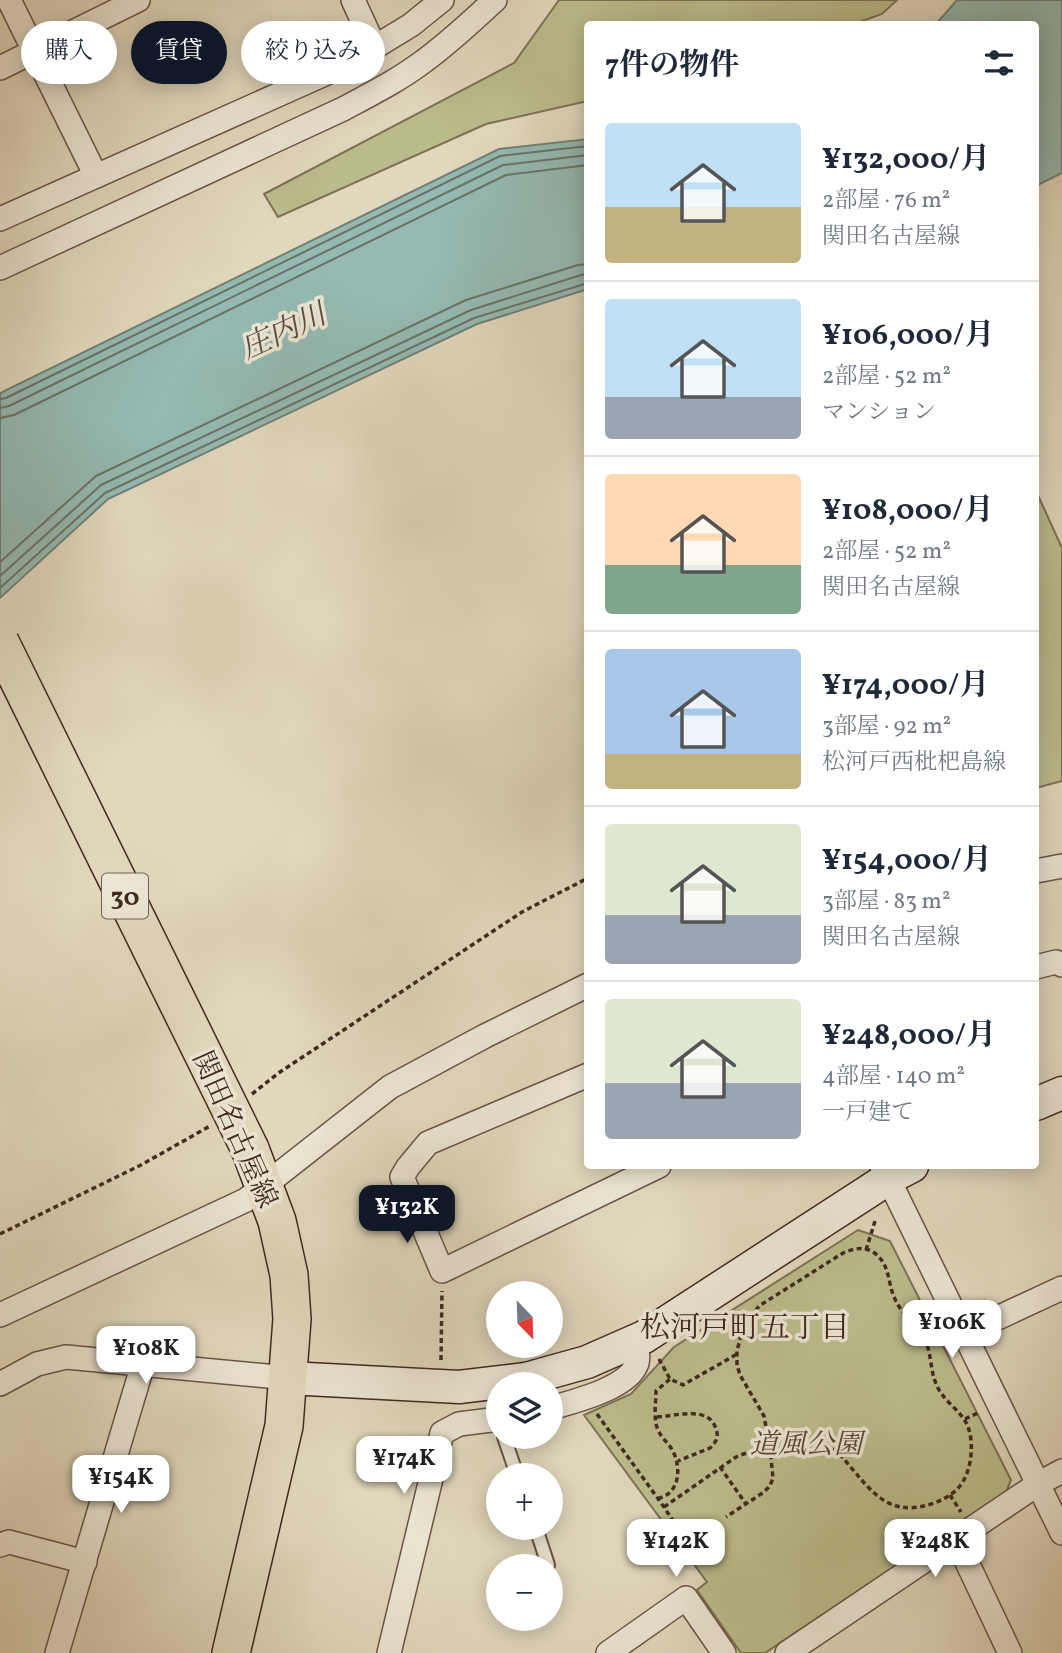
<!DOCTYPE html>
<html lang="ja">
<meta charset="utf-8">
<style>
body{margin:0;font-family:Vollkorn,"Noto Serif JP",serif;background:#f2f2f3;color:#1f2937;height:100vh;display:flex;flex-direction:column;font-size:26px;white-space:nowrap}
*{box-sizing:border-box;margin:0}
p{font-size:23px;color:#747a83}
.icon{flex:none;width:38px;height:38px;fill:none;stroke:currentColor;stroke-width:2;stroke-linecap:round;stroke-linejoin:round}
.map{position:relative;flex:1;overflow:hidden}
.sheet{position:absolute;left:584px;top:21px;width:455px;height:1148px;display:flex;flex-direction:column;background:#fff;border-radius:7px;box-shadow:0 4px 18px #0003}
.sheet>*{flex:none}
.banner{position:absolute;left:21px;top:21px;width:458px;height:63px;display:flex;gap:14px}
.needle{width:46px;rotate:157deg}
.buttons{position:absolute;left:486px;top:1281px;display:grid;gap:14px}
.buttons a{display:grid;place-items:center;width:77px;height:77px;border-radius:50%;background:#fff;box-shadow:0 4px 18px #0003;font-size:35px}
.price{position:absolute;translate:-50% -60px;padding:0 16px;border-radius:14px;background:#fff;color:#222;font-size:23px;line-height:46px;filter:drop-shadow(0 2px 4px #0008)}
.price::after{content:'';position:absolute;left:50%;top:42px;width:21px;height:16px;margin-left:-10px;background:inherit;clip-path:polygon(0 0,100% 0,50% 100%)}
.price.on{background:#111827;color:#fff}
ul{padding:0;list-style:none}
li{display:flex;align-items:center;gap:21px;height:175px;padding:0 21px}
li+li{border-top:2px solid #e0e1e3}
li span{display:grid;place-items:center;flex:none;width:196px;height:140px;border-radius:7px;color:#555}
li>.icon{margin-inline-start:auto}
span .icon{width:84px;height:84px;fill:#fffc;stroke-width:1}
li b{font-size:30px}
h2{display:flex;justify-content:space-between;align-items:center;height:84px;padding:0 21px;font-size:30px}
.tag{padding:0 24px;border-radius:32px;background:#fff;box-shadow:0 4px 18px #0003;font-size:24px;line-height:63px}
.tag.on{background:#111827;color:#fff}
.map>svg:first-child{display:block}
.green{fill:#bbbc8c;stroke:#7d7256;stroke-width:2}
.water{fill:#94bab2;stroke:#728077;stroke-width:2}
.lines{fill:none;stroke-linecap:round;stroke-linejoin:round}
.shore{stroke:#6a7268;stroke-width:2}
.service-casing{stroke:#685546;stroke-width:16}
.minor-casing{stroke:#685546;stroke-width:26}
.secondary-casing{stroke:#3f291f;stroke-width:35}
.primary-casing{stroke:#3f291f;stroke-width:40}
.path{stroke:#3f291f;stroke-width:3.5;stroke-dasharray:5 3.5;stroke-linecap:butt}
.service{stroke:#ece6d4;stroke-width:12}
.minor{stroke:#ece6d4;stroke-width:23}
.secondary{stroke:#ece6d4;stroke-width:32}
.primary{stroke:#e1d8bd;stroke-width:37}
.primary-bridge-casing{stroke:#3f291f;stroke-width:40;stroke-linecap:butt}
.primary-bridge{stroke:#e1d8bd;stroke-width:37}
.labels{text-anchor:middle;stroke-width:7;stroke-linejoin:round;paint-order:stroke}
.shield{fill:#ece6d4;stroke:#736255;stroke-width:2}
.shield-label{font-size:26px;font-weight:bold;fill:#3f291f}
.street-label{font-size:28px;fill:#3f291f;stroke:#ece6d4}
.park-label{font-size:28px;font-style:italic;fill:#584635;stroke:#ece6d4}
.water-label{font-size:30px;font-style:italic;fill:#544d44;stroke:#ece6d4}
.neighbourhood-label{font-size:30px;fill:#3f291f;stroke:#ece6d4}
</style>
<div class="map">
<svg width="1062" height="1653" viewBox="0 0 1062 1653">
<rect width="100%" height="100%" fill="#e1d8bd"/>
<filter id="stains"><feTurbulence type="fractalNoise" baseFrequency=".00286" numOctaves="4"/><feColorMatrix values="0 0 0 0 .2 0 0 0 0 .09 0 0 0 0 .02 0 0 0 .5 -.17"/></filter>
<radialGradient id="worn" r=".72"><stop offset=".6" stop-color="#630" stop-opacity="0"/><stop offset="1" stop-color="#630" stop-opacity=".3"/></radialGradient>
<g class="green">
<polygon points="559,0 897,0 882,14 854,24 588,24 588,101 486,124 278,217 264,194 514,63"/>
<polygon points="1036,491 1062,548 1062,781 1036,788"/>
<polygon points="858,1230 890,1241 1011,1480 1006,1492 765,1653 741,1653 697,1590 707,1582 584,1415 631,1394 674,1347"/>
</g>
<g class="water">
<polygon points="957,0 1062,0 1062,173 1036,186 1036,24 936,24"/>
<polygon points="588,139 588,289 477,324 108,499 0,598 0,393 499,149"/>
</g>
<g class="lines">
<g class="shore">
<polyline points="0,399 6,398 500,156 588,146"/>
<polyline points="0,408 9,406 503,165 588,155"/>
<polyline points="0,418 14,415 506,175 588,165"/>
<polyline points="0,562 96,476 466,300 578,265 588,264"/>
<polyline points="0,576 101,485 471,310 581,275 588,274"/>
<polyline points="0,588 105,493 474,318 588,283"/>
</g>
<defs>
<g id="service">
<polyline points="504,1437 517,1475"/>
<polyline points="536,1528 548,1565"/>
</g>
<g id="minor">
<polyline points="9,0 96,176"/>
<polyline points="353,0 375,48"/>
<polyline points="0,68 138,0"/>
<polyline points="0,219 347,64 411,25 442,0"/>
<path d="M0 268 343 109C371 94 399 80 424 61 449 43 472 21 495 0"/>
<polyline points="1036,871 1062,866"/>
<polyline points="1036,967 1056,962 1062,965"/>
<polyline points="588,1075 428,1143 408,1167 402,1177 442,1271 659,1166"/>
<polyline points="882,1166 1062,1533"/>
<polyline points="0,1315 246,1200 390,1087 485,1036 588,985"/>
<polyline points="963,1334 1062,1288"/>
<polyline points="0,1384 37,1364 66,1357 288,1378"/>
<path d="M551 1408C575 1401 629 1388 637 1363 639 1355 637 1348 636 1341"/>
<polyline points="956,1539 1010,1653"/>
<polyline points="0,1545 9,1542 85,1562"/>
<polyline points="57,1653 143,1364"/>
<polyline points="389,1653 442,1433 459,1424 499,1419"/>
<polyline points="608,1653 686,1598 724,1653"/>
<polyline points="787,1653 1038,1484 1062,1471"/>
</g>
<g id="secondary">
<polyline points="1036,1104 1062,1093"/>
<polyline points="288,1378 459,1387 526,1379 587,1362 644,1337 889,1178 912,1166"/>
</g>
<polyline id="primary" points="231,1653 284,1426 292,1319 289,1275 277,1221 250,1149"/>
</defs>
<use href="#service" class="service-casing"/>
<use href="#minor" class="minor-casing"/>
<use href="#secondary" class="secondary-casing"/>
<use href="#primary" class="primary-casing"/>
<g class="path">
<polyline points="252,1094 280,1072 522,912 588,878"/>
<polyline points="0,1234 141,1165 210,1126"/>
<polyline points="866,1250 875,1221"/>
<polyline points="659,1359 670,1379 683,1385 737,1354"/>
<polyline points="441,1360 442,1291"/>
<polyline points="597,1414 664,1507 675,1524"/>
<path d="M657 1417C676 1416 709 1405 716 1429 719 1436 716 1443 710 1448L678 1461"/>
<polyline points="965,1419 980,1412"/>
<polyline points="720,1467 746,1504"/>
<polyline points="950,1495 961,1512"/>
<path d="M658 1499C662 1497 665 1496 668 1494 682 1483 679 1460 671 1448 667 1442 661 1437 658 1430 653 1419 656 1403 656 1391L670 1379"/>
<path d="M664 1507 736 1457C755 1448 810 1439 830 1447 838 1451 843 1458 849 1465 872 1492 888 1516 928 1505 939 1502 952 1496 960 1486 971 1472 974 1447 969 1430 964 1412 946 1404 938 1388 930 1373 932 1357 926 1342 919 1325 902 1316 895 1299 887 1283 891 1264 873 1252 863 1246 852 1249 843 1253L759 1306 746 1323 741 1335 737 1351V1365L740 1375 764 1416 770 1448 773 1478 770 1486 764 1492 726 1517"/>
</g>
<use href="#service" class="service"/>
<use href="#minor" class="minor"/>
<use href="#secondary" class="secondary"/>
<use href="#primary" class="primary"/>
<defs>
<polyline id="primary-bridge" points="0,642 250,1149"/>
</defs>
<use href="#primary-bridge" class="primary-bridge-casing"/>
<use href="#primary-bridge" class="primary-bridge"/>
</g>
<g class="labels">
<rect class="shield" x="102" y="873.5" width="46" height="45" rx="5"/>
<g class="shield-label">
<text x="125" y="905">30</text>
</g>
<g class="street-label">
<text transform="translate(236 1129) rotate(66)" y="10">関田名古屋線</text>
</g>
<g class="park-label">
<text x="806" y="1453">道風公園</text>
</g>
<g class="water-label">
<text transform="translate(283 331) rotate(-25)" y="10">庄内川</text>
</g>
<g class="neighbourhood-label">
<text x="745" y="1337">松河戸町五丁目</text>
</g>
</g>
<rect width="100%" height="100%" filter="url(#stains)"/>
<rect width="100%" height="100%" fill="url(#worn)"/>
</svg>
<div class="buttons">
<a><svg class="needle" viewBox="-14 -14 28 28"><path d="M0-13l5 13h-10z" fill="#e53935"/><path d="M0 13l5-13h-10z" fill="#747a83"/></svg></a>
<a><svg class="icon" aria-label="layers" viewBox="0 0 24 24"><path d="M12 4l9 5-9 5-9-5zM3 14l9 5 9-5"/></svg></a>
<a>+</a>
<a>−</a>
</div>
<b class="price on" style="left:407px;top:1245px">¥132K</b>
<b class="price" style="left:952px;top:1360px">¥106K</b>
<b class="price" style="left:146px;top:1386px">¥108K</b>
<b class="price" style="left:404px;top:1496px">¥174K</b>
<b class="price" style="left:121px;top:1515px">¥154K</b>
<b class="price" style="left:676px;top:1579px">¥142K</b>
<b class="price" style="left:935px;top:1579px">¥248K</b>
<div class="banner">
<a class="tag">購入</a>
<a class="tag on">賃貸</a>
<a class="tag">絞り込み</a>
</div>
<section class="sheet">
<h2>7件の物件<svg class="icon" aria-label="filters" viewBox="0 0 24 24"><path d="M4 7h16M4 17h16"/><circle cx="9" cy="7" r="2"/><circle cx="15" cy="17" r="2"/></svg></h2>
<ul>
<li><span style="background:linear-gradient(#bfe0f5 60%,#c2b280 0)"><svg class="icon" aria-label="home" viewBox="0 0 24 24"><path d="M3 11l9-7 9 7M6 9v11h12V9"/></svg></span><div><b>¥132,000/月</b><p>2部屋 · 76 m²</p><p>関田名古屋線</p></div></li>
<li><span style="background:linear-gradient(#bfe0f5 70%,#9aa5b1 0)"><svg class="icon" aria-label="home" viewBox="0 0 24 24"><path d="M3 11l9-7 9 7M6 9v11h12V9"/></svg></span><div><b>¥106,000/月</b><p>2部屋 · 52 m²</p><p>マンション</p></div></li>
<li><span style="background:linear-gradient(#ffd9b3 65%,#7fa58c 0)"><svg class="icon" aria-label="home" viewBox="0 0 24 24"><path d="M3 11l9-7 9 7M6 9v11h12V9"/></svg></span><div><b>¥108,000/月</b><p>2部屋 · 52 m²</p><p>関田名古屋線</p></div></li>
<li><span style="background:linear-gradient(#a9c7e8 75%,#c2b280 0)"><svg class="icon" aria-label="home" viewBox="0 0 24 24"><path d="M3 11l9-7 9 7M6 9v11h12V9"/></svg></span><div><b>¥174,000/月</b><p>3部屋 · 92 m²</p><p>松河戸西枇杷島線</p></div></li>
<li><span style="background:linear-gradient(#dfe7d0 65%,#9aa5b1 0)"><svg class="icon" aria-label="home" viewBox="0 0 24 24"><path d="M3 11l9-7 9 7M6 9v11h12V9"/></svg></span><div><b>¥154,000/月</b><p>3部屋 · 83 m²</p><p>関田名古屋線</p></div></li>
<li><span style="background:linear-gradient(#dfe7d0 60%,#9aa5b1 0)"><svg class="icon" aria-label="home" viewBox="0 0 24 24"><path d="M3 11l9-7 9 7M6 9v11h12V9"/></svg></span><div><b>¥248,000/月</b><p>4部屋 · 140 m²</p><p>一戸建て</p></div></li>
</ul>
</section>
</div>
